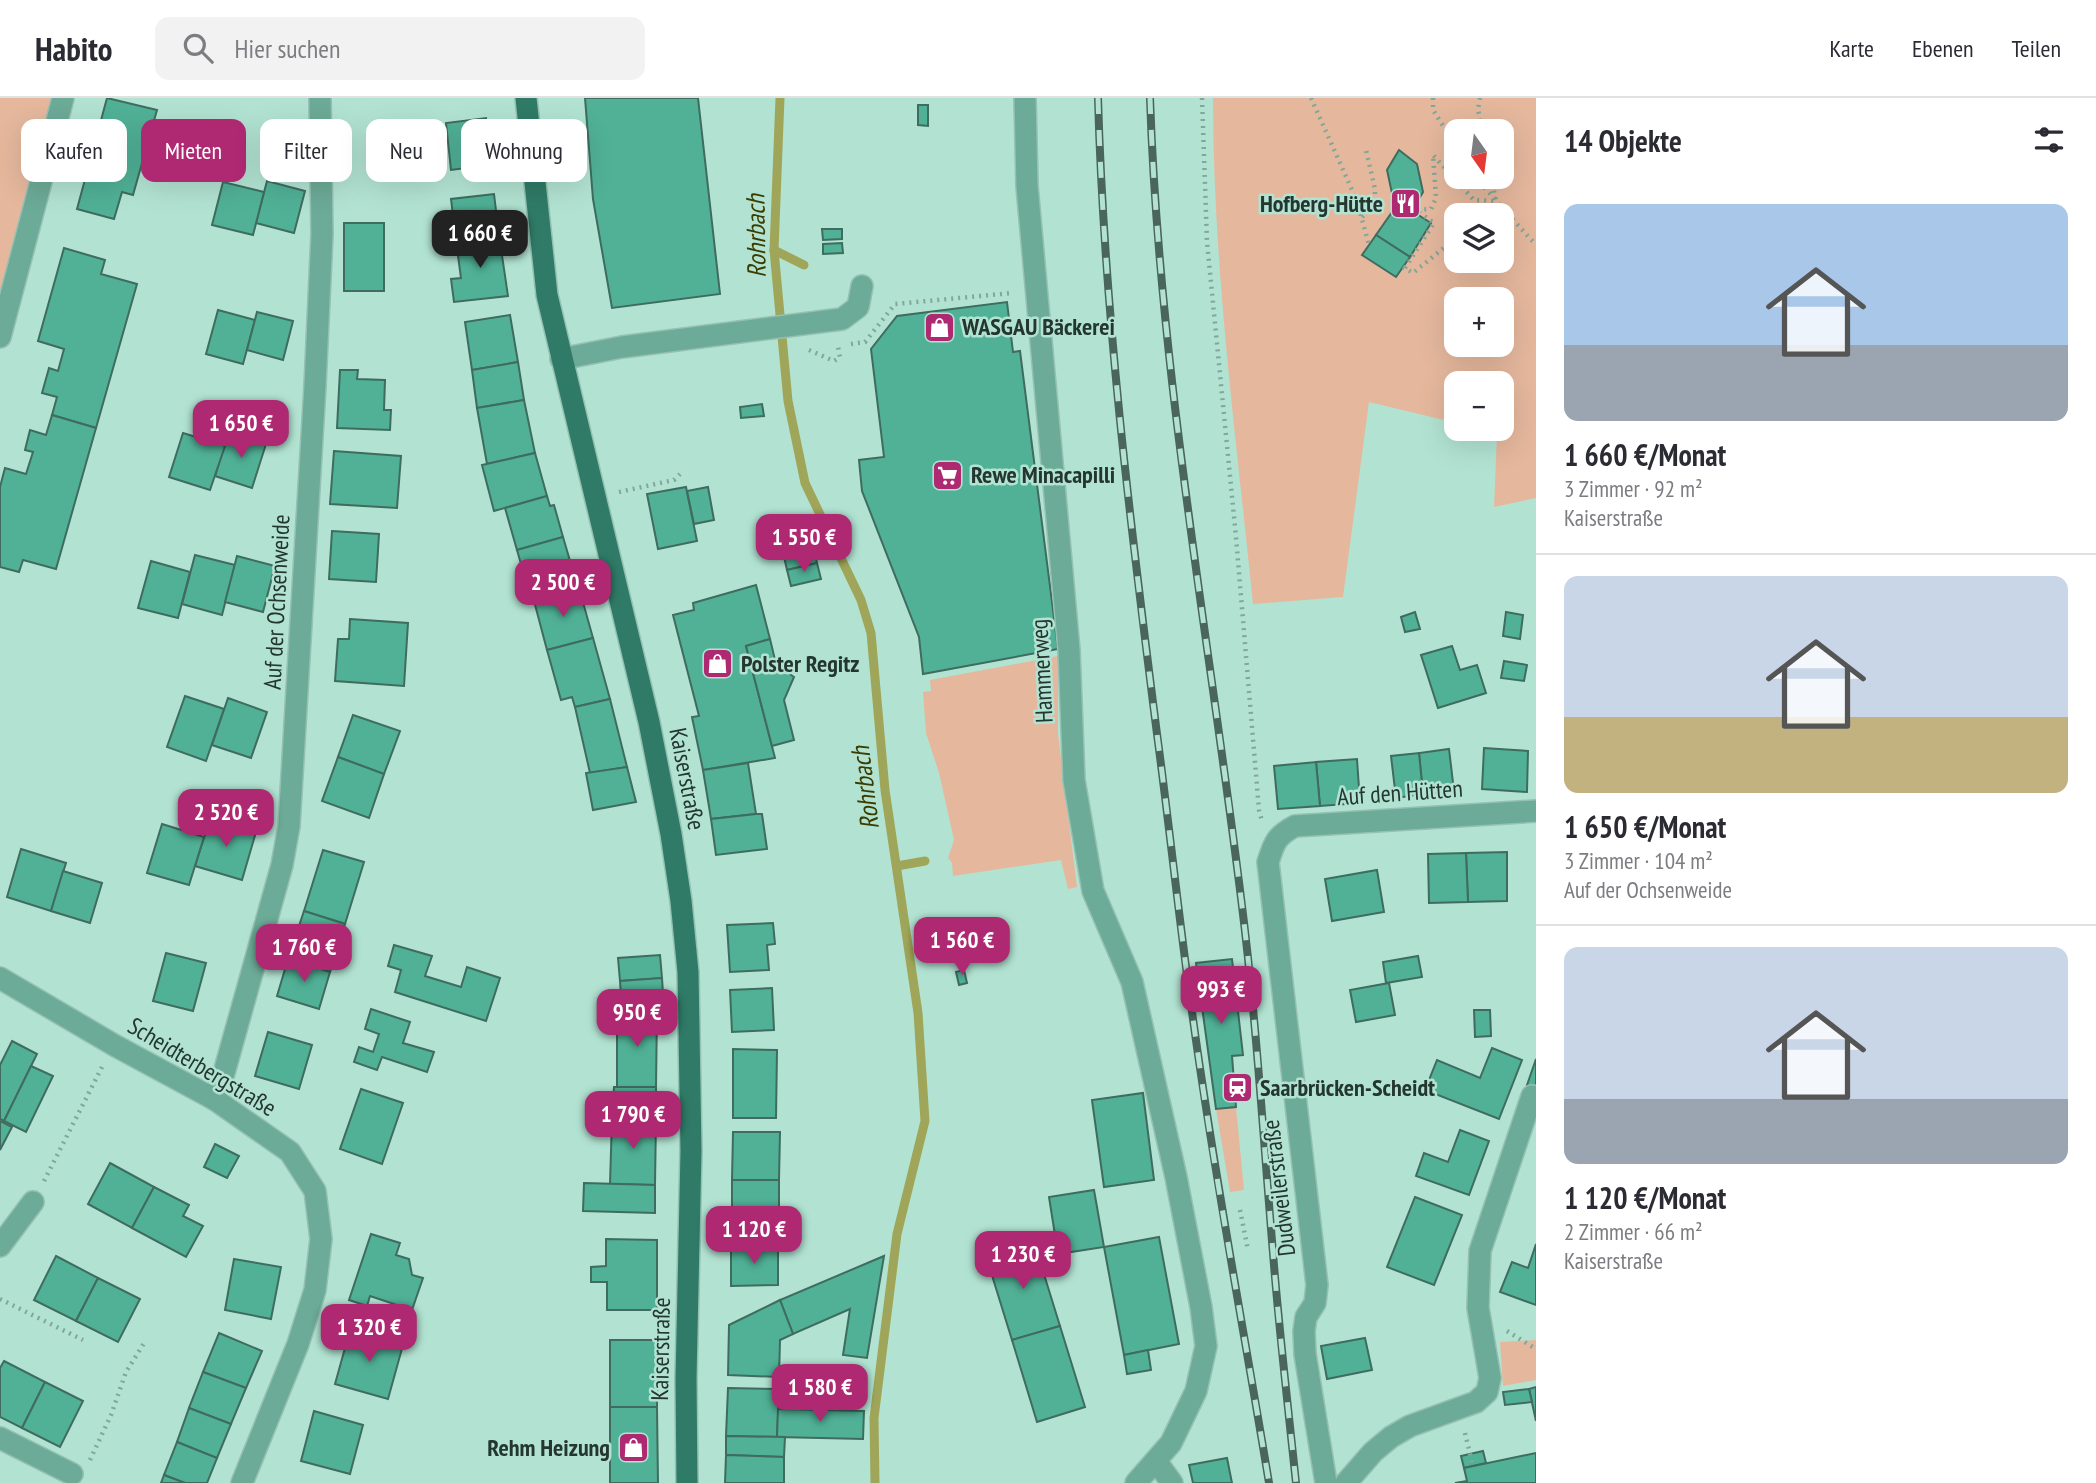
<!DOCTYPE html>
<html lang="de">
<meta charset="utf-8">
<style>
body{margin:0;font-family:"PT Sans Narrow",sans-serif;background:#f2f2f3;color:#2b2b33;height:100vh;display:flex;flex-direction:column;font-size:26px;white-space:nowrap}
*{box-sizing:border-box;margin:0}
p{font-size:23px;color:#7c7c81}
.icon{flex:none;width:38px;height:38px;fill:none;stroke:currentColor;stroke-width:2;stroke-linecap:round;stroke-linejoin:round}
.map{position:relative;flex:1;overflow:hidden}
.side{display:flex;flex-direction:column;background:#fff;width:560px}
.side>*{flex:none}
.hud{position:absolute;left:21px;top:21px;width:665px;height:63px;display:flex;gap:14px}
.needle{width:46px;rotate:166deg}
.fabs{position:absolute;left:1444px;top:21px;display:grid;gap:14px}
.fabs a{display:grid;place-items:center;width:70px;height:70px;border-radius:14px;background:#fff;box-shadow:0 7px 28px #0002;font-size:35px}
.price{position:absolute;translate:-50% -60px;padding:0 16px;border-radius:14px;background:#ae2972;color:#fff;font-size:23px;line-height:46px;filter:drop-shadow(0 2px 4px #0008)}
.price::after{content:'';position:absolute;left:50%;top:42px;width:21px;height:16px;margin-left:-10px;background:inherit;clip-path:polygon(0 0,100% 0,50% 100%)}
.price.selected{background:#222;color:#fff}
ul{padding:0;list-style:none}
li{display:grid;align-content:center;gap:14px;height:371px;padding:0 28px}
li+li{border-top:2px solid #e1e1e2}
li span{display:grid;place-items:center;height:217px;border-radius:14px;color:#555}
li>.icon{margin-inline-start:auto}
span .icon{width:126px;height:126px;fill:#fffc;stroke-width:1}
li b{font-size:30px}
h2{display:flex;justify-content:space-between;align-items:center;height:84px;padding:0 28px;font-size:30px}
.chip{padding:0 24px;border-radius:14px;background:#fff;box-shadow:0 7px 28px #0002;font-size:24px;line-height:63px}
.chip.selected{background:#ae2972;color:#fff}
header{display:flex;align-items:center;gap:42px;box-sizing:border-box;height:98px;padding:0 35px;background:#fff;border-bottom:2px solid #e1e1e2}
header strong{font-size:33px}
nav{display:flex;gap:38px;margin-inline-start:auto;font-size:24px}
.search{width:490px;height:63px;background:#f2f2f3;display:flex;align-items:center;gap:18px;box-sizing:border-box;padding:0 24px;border-radius:14px;color:#7c7c81;font-size:26px}
main{display:flex;flex:1;min-height:0}
.map>svg:first-child{display:block}
.green{fill:#e5b89d;fill-rule:evenodd}
.lines{fill:none;stroke-linecap:round;stroke-linejoin:round}
.stream{stroke:#a0a659;stroke-width:9}
.building{fill:#50b196;stroke:#3f6c5e;stroke-width:2}
.minor-casing{stroke:#95c0b2;stroke-width:24}
.major-casing{stroke:#95c0b2;stroke-width:24}
.path{stroke:#81a79a;stroke-width:4.5;stroke-dasharray:2 5;stroke-linecap:butt}
.minor{stroke:#6cab97;stroke-width:21}
.major{stroke:#2f7b67;stroke-width:21}
.rail-casing{stroke:#4a655c;stroke-width:8}
.rail{stroke:#b2e3d2;stroke-width:5;stroke-dasharray:16;stroke-linecap:butt}
.labels{text-anchor:middle;stroke-width:5;stroke-linejoin:round;paint-order:stroke}
.poi-label{font-size:24px;font-weight:bold;fill:#233630;stroke:#b2e3d2;text-anchor:start}
.street-label{font-size:24px;fill:#233630;stroke:#b2e3d2}
.water-label{font-size:26px;font-style:italic;fill:#3b3d00;stroke:#b2e3d2}
</style>
<header>
<strong>Habito</strong>
<div class="search"><svg class="icon" aria-label="search" viewBox="0 0 24 24"><circle cx="10" cy="10" r="6"/><path d="M15 15l6 6"/></svg>Hier suchen</div>
<nav><a>Karte</a><a>Ebenen</a><a>Teilen</a></nav>
</header>
<main>
<div class="map">
<svg width="1536" height="1385" viewBox="0 0 1536 1385">
<rect width="100%" height="100%" fill="#b2e3d2"/>
<g class="green">
<polygon points="0,0 66,0 0,205"/>
<path d="M1213 0H1536V400L1494 409 1497 335 1480 331H1502V285H1456V325L1369 304 1343 499 1253 506C1236 338 1213 169 1213 0ZM1456 33H1502V79H1456ZM1456 117H1502V163H1456ZM1456 201H1502V247H1456Z"/>
<polygon points="1058,558 1058,636 1077,789 1068,791 1061,762 953,778 952,765 948,760 954,742 939,675 926,635 923,594 931,593 930,582"/>
<polygon points="1236,1009 1244,1092 1230,1094 1216,1011"/>
<polygon points="1536,1242 1536,1282 1503,1288 1500,1244"/>
</g>
<g class="lines">
<g class="stream">
<polyline points="780,0 774,152 788,303 805,385 861,502 871,535 885,692 918,915 925,1023 897,1136 874,1320 875,1385"/>
<polyline points="774,152 804,167"/>
<polyline points="897,768 925,763"/>
</g>
</g>
<g class="building">
<polygon points="107,0 157,12 133,97 122,94 114,121 77,111"/>
<polygon points="585,0 698,0 720,196 612,210 593,101"/>
<polygon points="918,7 928,7 928,28 918,27"/>
<polygon points="486,20 491,67 451,72 446,25"/>
<polygon points="1399,52 1417,66 1423,94 1412,113 1431,125 1410,159 1376,137 1399,104 1393,100 1387,72"/>
<polygon points="267,83 305,93 294,135 256,125"/>
<polygon points="223,84 264,94 253,137 212,127"/>
<polygon points="494,96 499,137 456,143 451,101"/>
<rect x="344" y="125" width="40" height="68"/>
<polygon points="822,131 842,131 842,141 823,142"/>
<polygon points="499,137 508,198 454,204 451,181 461,180 456,143"/>
<polygon points="1376,137 1410,159 1396,179 1362,157"/>
<polygon points="842,145 843,155 823,156 823,146"/>
<polygon points="64,150 105,162 101,176 137,186 96,330 52,317 57,299 42,295 49,270 58,273 64,251 38,243"/>
<polygon points="1007,204 1013,254 1020,253 1058,551 923,576 919,539 862,393 859,362 884,359 871,251 897,218"/>
<polygon points="218,212 255,222 243,266 206,256"/>
<polygon points="257,214 293,223 283,262 247,252"/>
<polygon points="510,217 518,264 472,272 465,224"/>
<polygon points="518,264 524,302 477,310 472,272"/>
<polygon points="340,272 358,272 357,281 385,282 384,312 391,312 390,332 337,330"/>
<polygon points="524,302 535,355 487,366 477,310"/>
<polygon points="762,306 764,318 741,320 740,309"/>
<polygon points="52,317 96,330 56,471 23,462 19,474 0,469 0,389 5,370 26,376 33,354 25,352 30,332 46,337"/>
<polygon points="229,334 266,346 252,390 215,378"/>
<polygon points="183,335 225,348 210,392 169,379"/>
<polygon points="334,353 401,358 397,410 330,406"/>
<polygon points="535,355 547,398 494,413 482,367"/>
<polygon points="686,389 697,443 658,451 647,396"/>
<polygon points="708,389 714,422 694,426 687,393"/>
<polygon points="547,398 550,408 554,407 563,439 517,452 505,410"/>
<polygon points="332,433 379,436 376,484 329,481"/>
<polygon points="810,434 817,465 787,472 780,441"/>
<polygon points="563,439 573,473 527,487 517,452"/>
<polygon points="195,457 235,467 222,517 182,506"/>
<polygon points="237,458 275,468 263,514 225,504"/>
<polygon points="151,463 190,474 178,520 138,510"/>
<polygon points="817,465 821,481 791,488 787,472"/>
<polygon points="756,487 770,541 746,548 775,660 703,672 692,619 699,618 673,517 694,512 693,505"/>
<polygon points="579,490 593,540 547,552 534,503"/>
<polygon points="1415,514 1420,531 1405,534 1401,519"/>
<polygon points="1506,514 1523,517 1520,541 1503,538"/>
<polygon points="350,521 408,525 404,588 335,583 338,541 349,541"/>
<polygon points="593,540 610,601 575,609 572,599 561,602 547,552"/>
<polygon points="770,541 776,566 794,579 784,602 794,642 772,648 746,548"/>
<polygon points="1452,548 1460,572 1477,567 1486,595 1438,610 1421,557"/>
<polygon points="1504,563 1527,567 1524,583 1501,580"/>
<polygon points="185,598 224,611 206,663 167,649"/>
<polygon points="228,600 267,614 251,660 212,647"/>
<polygon points="610,601 627,669 590,675 575,609"/>
<polygon points="353,617 400,633 384,676 338,659"/>
<polygon points="1484,650 1528,653 1527,694 1482,691"/>
<polygon points="1449,651 1454,693 1423,696 1419,655"/>
<polygon points="1419,655 1423,696 1396,700 1391,658"/>
<polygon points="338,659 384,676 369,720 322,703"/>
<polygon points="1357,661 1360,705 1320,708 1316,664"/>
<polygon points="1316,664 1320,708 1278,711 1274,668"/>
<polygon points="748,665 756,716 711,721 703,672"/>
<polygon points="627,669 636,704 593,712 586,675"/>
<polygon points="756,716 762,716 767,751 716,757 711,721"/>
<polygon points="210,721 256,734 242,782 195,768"/>
<polygon points="162,726 204,739 189,787 147,775"/>
<polygon points="21,751 66,765 51,813 7,799"/>
<polygon points="323,752 364,764 345,826 304,813"/>
<polygon points="1507,754 1507,803 1468,804 1466,755"/>
<polygon points="1466,755 1468,804 1429,805 1428,756"/>
<polygon points="1377,772 1384,814 1332,823 1325,781"/>
<polygon points="63,773 102,785 90,825 51,813"/>
<polygon points="304,813 345,826 330,874 288,861"/>
<polygon points="773,825 775,846 767,847 769,872 730,874 727,827"/>
<polygon points="394,847 432,858 425,878 461,889 467,869 500,880 486,923 395,894 401,872 388,868"/>
<polygon points="166,855 206,865 193,913 153,903"/>
<polygon points="660,857 662,880 620,883 618,860"/>
<polygon points="1418,858 1422,879 1386,885 1383,864"/>
<polygon points="288,861 330,874 319,911 277,898"/>
<polygon points="1232,861 1243,957 1232,958 1236,1009 1216,1011 1196,865"/>
<polygon points="964,872 967,885 959,887 956,874"/>
<polygon points="662,880 664,912 622,914 620,883"/>
<polygon points="1389,885 1395,917 1356,924 1350,892"/>
<polygon points="772,890 774,932 732,934 730,892"/>
<polygon points="371,911 410,924 403,945 434,954 427,974 382,959 377,972 354,964 359,949 373,954 379,936 365,931"/>
<polygon points="1474,912 1490,912 1491,938 1475,939"/>
<polygon points="657,913 656,989 617,989 617,915"/>
<polygon points="268,934 312,947 299,991 255,978"/>
<polygon points="12,943 37,956 4,1023 0,1021 0,967"/>
<polygon points="1492,950 1522,962 1499,1021 1425,992 1437,962 1480,980"/>
<polygon points="733,951 777,952 776,1020 733,1020"/>
<polygon points="1536,961 1536,990 1527,987"/>
<polygon points="31,968 53,978 26,1034 4,1023"/>
<polygon points="614,989 656,989 656,1020 612,1020"/>
<polygon points="361,991 403,1005 382,1066 340,1051"/>
<polygon points="1143,995 1154,1082 1104,1089 1092,1002"/>
<polygon points="612,1020 656,1020 655,1087 610,1086"/>
<polygon points="0,1023 12,1029 0,1052"/>
<polygon points="1460,1032 1489,1043 1469,1097 1416,1078 1424,1055 1448,1064"/>
<polygon points="733,1034 780,1034 779,1082 732,1082"/>
<polygon points="215,1046 239,1058 227,1080 204,1069"/>
<polygon points="110,1065 154,1089 132,1130 88,1106"/>
<rect x="732" y="1082" width="47" height="50"/>
<polygon points="584,1085 655,1087 655,1115 583,1113"/>
<polygon points="154,1089 189,1107 183,1118 203,1128 186,1159 132,1130"/>
<polygon points="1094,1092 1104,1149 1058,1156 1049,1099"/>
<polygon points="1415,1099 1462,1117 1434,1187 1387,1169"/>
<polygon points="371,1136 400,1145 396,1157 409,1161 412,1177 423,1180 412,1212 370,1198 367,1208 349,1202"/>
<polygon points="1159,1139 1179,1246 1124,1257 1104,1149"/>
<polygon points="606,1141 657,1142 657,1212 607,1212 607,1184 591,1184 591,1169 606,1168"/>
<polygon points="1034,1144 1060,1228 1012,1242 986,1158"/>
<polygon points="1536,1146 1536,1207 1500,1194 1512,1164 1528,1170"/>
<polygon points="778,1149 778,1187 731,1188 731,1150"/>
<polygon points="56,1158 98,1180 76,1223 34,1202"/>
<polygon points="884,1158 867,1260 843,1257 850,1211 793,1236 780,1202"/>
<polygon points="234,1161 281,1169 271,1221 225,1212"/>
<polygon points="98,1180 140,1201 118,1244 76,1223"/>
<polygon points="780,1202 793,1236 780,1242 779,1279 728,1277 729,1227"/>
<polygon points="1060,1228 1085,1309 1037,1324 1012,1242"/>
<polygon points="350,1232 403,1247 388,1301 335,1286"/>
<polygon points="219,1235 262,1253 246,1290 203,1274"/>
<polygon points="1365,1240 1372,1272 1327,1281 1321,1248"/>
<polygon points="610,1242 658,1242 657,1309 610,1309"/>
<polygon points="1148,1252 1151,1272 1127,1276 1124,1257"/>
<polygon points="4,1263 45,1284 22,1330 0,1319 0,1270"/>
<polygon points="203,1274 246,1290 231,1326 189,1310"/>
<polygon points="45,1284 83,1303 60,1349 22,1330"/>
<polygon points="1536,1289 1536,1323 1529,1291"/>
<polygon points="728,1290 779,1291 777,1339 726,1338"/>
<polygon points="1529,1291 1532,1304 1505,1307 1503,1294"/>
<polygon points="610,1309 657,1309 658,1385 610,1385"/>
<polygon points="189,1310 231,1326 217,1360 177,1344"/>
<polygon points="778,1311 864,1313 863,1341 777,1339"/>
<polygon points="314,1313 363,1327 350,1376 301,1363"/>
<polygon points="726,1338 785,1339 784,1359 726,1357"/>
<polygon points="177,1344 217,1360 207,1385 185,1385 164,1377"/>
<polygon points="1483,1353 1486,1365 1464,1370 1461,1358"/>
<polygon points="1536,1355 1536,1385 1455,1385 1467,1383 1464,1370"/>
<polygon points="726,1357 784,1359 784,1385 725,1385"/>
<polygon points="1227,1360 1232,1385 1193,1385 1189,1367"/>
<polygon points="164,1377 185,1385 161,1385"/>
</g>
<g class="lines">
<defs>
<g id="minor">
<polyline points="1025,0 1027,88 1069,552 1074,682 1093,793 1132,884 1176,1079 1201,1209 1206,1248 1196,1293 1171,1345 1136,1385"/>
<polyline points="0,239 63,0"/>
<polyline points="561,261 622,249 842,221 858,209 862,188"/>
<polyline points="0,880 114,947 214,1001 290,1054 315,1093 321,1141 315,1192 298,1246 242,1385"/>
<polyline points="214,1001 222,982 282,767 289,728 315,288 322,136 320,0"/>
<polyline points="0,1148 33,1104"/>
<polyline points="0,1340 72,1376"/>
<polyline points="1156,1363 1172,1385"/>
<path d="M1326 1385 1305 1256 1304 1233 1306 1219 1315 1205 1317 1187 1268 764C1274 745 1276 738 1295 728L1536 713"/>
<polyline points="1346,1385 1373,1354 1391,1339 1410,1328 1476,1304 1487,1294 1490,1280 1478,1210 1480,1153 1532,998"/>
</g>
<polyline id="major" points="526,0 547,197 649,624 671,736 681,803 688,874 691,1053 686,1281 687,1385"/>
</defs>
<use href="#minor" class="minor-casing"/>
<use href="#major" class="major-casing"/>
<g class="path">
<polyline points="1202,0 1207,144 1236,439 1259,712 1262,723"/>
<polyline points="1311,0 1357,103 1369,147"/>
<polyline points="1433,0 1433,12 1456,48"/>
<polyline points="1480,0 1478,11 1482,33"/>
<polyline points="1475,79 1496,102"/>
<polyline points="1491,79 1496,103 1536,147"/>
<polyline points="1362,119 1375,105 1375,91 1366,52"/>
<polyline points="1502,126 1513,123"/>
<polyline points="1403,169 1413,175 1445,149 1456,144"/>
<polyline points="1405,170 1434,125 1416,112 1431,111 1436,100 1433,57 1474,102 1496,103"/>
<polyline points="851,246 865,244 895,206 1012,195"/>
<polyline points="809,252 834,263 840,259 838,249"/>
<polyline points="619,394 674,382 680,376"/>
<polyline points="44,1083 102,969"/>
<polyline points="1240,1112 1248,1152"/>
<polyline points="0,1201 83,1242"/>
<polyline points="1507,1233 1536,1251"/>
<polyline points="1465,1335 1473,1368"/>
<polyline points="90,1362 111,1317 126,1274 146,1242"/>
</g>
<use href="#minor" class="minor"/>
<use href="#major" class="major"/>
<defs>
<g id="rail">
<path d="M1098 0C1104 213 1130 424 1157 636 1170 733 1180 831 1194 928 1215 1081 1244 1233 1269 1385"/>
<path d="M1150 0C1159 269 1208 533 1241 800 1256 918 1263 1036 1273 1155 1279 1232 1288 1308 1296 1385"/>
</g>
</defs>
<use href="#rail" class="rail-casing"/>
<use href="#rail" class="rail"/>
</g>
<defs>
<symbol id="restaurant-square" viewBox="-11 -11 22 22"><rect x="-9" y="-9" width="18" height="18" rx="4" fill="#ae2972" stroke="#b2e3d2"/><path d="M-5-6h1v4h1v-4h1v4h1v-4h1v5L-1.5 .5V6h-2V.5L-5-1ZM5-6V6H3V1.5H1.5Q1.5-4 5-6Z" fill="#fff"/></symbol>
<symbol id="shop-square" viewBox="-11 -11 22 22"><rect x="-9" y="-9" width="18" height="18" rx="4" fill="#ae2972" stroke="#b2e3d2"/><path d="M-5-2.5h2.3a2.7 3.5 0 0 1 5.4 0H5L5.5 6h-11ZM-1.5-2.5h3a1.5 2.3 0 0 0-3 0Z" fill="#fff"/></symbol>
<symbol id="supermarket-square" viewBox="-11 -11 22 22"><rect x="-9" y="-9" width="18" height="18" rx="4" fill="#ae2972" stroke="#b2e3d2"/><path d="M-6-5.5h2.5l.6 2H6L4.5 2H-2.5L-4.4-4H-6ZM-1.5 3.2a1.3 1.3 0 1 0 .1 0ZM3 3.2a1.3 1.3 0 1 0 .1 0Z" fill="#fff"/></symbol>
<symbol id="station-square" viewBox="-11 -11 22 22"><rect x="-9" y="-9" width="18" height="18" rx="4" fill="#ae2972" stroke="#b2e3d2"/><path d="M-3-6H3Q5-6 5-4V2Q5 4 3 4L4.5 6H3L1.5 4h-3L-3 6H-4.5L-3 4Q-5 4-5 2V-4Q-5-6-3-6ZM-3.5-4v3h7v-3ZM-3.5 1v1.5H-2V1ZM2 1v1.5H3.5V1Z" fill="#fff"/></symbol>
</defs>
<g fill-rule="evenodd">
<use href="#restaurant-square" x="1388" y="88" width="35" height="35"/>
<use href="#shop-square" x="922" y="212" width="35" height="35"/>
<use href="#supermarket-square" x="930" y="360" width="35" height="35"/>
<use href="#shop-square" x="700" y="548" width="35" height="35"/>
<use href="#station-square" x="1220" y="972" width="35" height="35"/>
<use href="#shop-square" x="616" y="1332" width="35" height="35"/>
</g>
<g class="labels">
<g class="poi-label">
<text x="1383" y="114" text-anchor="end">Hofberg-Hütte</text>
<text x="962" y="237">WASGAU Bäckerei</text>
<text x="971" y="385">Rewe Minacapilli</text>
<text x="741" y="574">Polster Regitz</text>
<text x="1260" y="998">Saarbrücken-Scheidt</text>
<text x="610" y="1358" text-anchor="end">Rehm Heizung</text>
</g>
<g class="street-label">
<text transform="translate(277 504) rotate(-87)" y="8">Auf der Ochsenweide</text>
<text transform="translate(1042 573) rotate(-93)" y="8">Hammerweg</text>
<text transform="translate(687 681) rotate(79)" y="8">Kaiserstraße</text>
<text transform="translate(1400 695) rotate(-4)" y="8">Auf den Hütten</text>
<text transform="translate(202 969) rotate(31)" y="8">Scheidterbergstraße</text>
<text transform="translate(1279 1090) rotate(-97)" y="8">Dudweilerstraße</text>
<text transform="translate(661 1251) rotate(-89)" y="8">Kaiserstraße</text>
</g>
<g class="water-label">
<text transform="translate(756 138) rotate(-91)" y="9">Rohrbach</text>
<text transform="translate(865 690) rotate(-97)" y="9">Rohrbach</text>
</g>
</g>
</svg>
<div class="fabs">
<a><svg class="needle" viewBox="-14 -14 28 28"><path d="M0-13l5 13h-10z" fill="#e53935"/><path d="M0 13l5-13h-10z" fill="#7c7c81"/></svg></a>
<a><svg class="icon" aria-label="layers" viewBox="0 0 24 24"><path d="M12 4l9 5-9 5-9-5zM3 14l9 5 9-5"/></svg></a>
<a>+</a>
<a>−</a>
</div>
<b class="price selected" style="left:480px;top:172px">1 660 €</b>
<b class="price" style="left:241px;top:362px">1 650 €</b>
<b class="price" style="left:804px;top:476px">1 550 €</b>
<b class="price" style="left:563px;top:521px">2 500 €</b>
<b class="price" style="left:226px;top:751px">2 520 €</b>
<b class="price" style="left:962px;top:879px">1 560 €</b>
<b class="price" style="left:304px;top:886px">1 760 €</b>
<b class="price" style="left:1221px;top:928px">993 €</b>
<b class="price" style="left:637px;top:951px">950 €</b>
<b class="price" style="left:633px;top:1053px">1 790 €</b>
<b class="price" style="left:754px;top:1168px">1 120 €</b>
<b class="price" style="left:1023px;top:1193px">1 230 €</b>
<b class="price" style="left:369px;top:1266px">1 320 €</b>
<b class="price" style="left:820px;top:1326px">1 580 €</b>
<div class="hud">
<a class="chip">Kaufen</a>
<a class="chip selected">Mieten</a>
<a class="chip">Filter</a>
<a class="chip">Neu</a>
<a class="chip">Wohnung</a>
</div>
</div>
<section class="side">
<h2>14 Objekte<svg class="icon" aria-label="filters" viewBox="0 0 24 24"><path d="M4 7h16M4 17h16"/><circle cx="9" cy="7" r="2"/><circle cx="15" cy="17" r="2"/></svg></h2>
<ul>
<li><span style="background:linear-gradient(#a9c7e8 65%,#9aa5b1 0)"><svg class="icon" aria-label="home" viewBox="0 0 24 24"><path d="M3 11l9-7 9 7M6 9v11h12V9"/></svg></span><div><b>1 660 €/Monat</b><p>3 Zimmer · 92 m²</p><p>Kaiserstraße</p></div></li>
<li><span style="background:linear-gradient(#c9d6e8 65%,#c2b280 0)"><svg class="icon" aria-label="home" viewBox="0 0 24 24"><path d="M3 11l9-7 9 7M6 9v11h12V9"/></svg></span><div><b>1 650 €/Monat</b><p>3 Zimmer · 104 m²</p><p>Auf der Ochsenweide</p></div></li>
<li><span style="background:linear-gradient(#c9d6e8 70%,#9aa5b1 0)"><svg class="icon" aria-label="home" viewBox="0 0 24 24"><path d="M3 11l9-7 9 7M6 9v11h12V9"/></svg></span><div><b>1 120 €/Monat</b><p>2 Zimmer · 66 m²</p><p>Kaiserstraße</p></div></li>
</ul>
</section>
</main>
